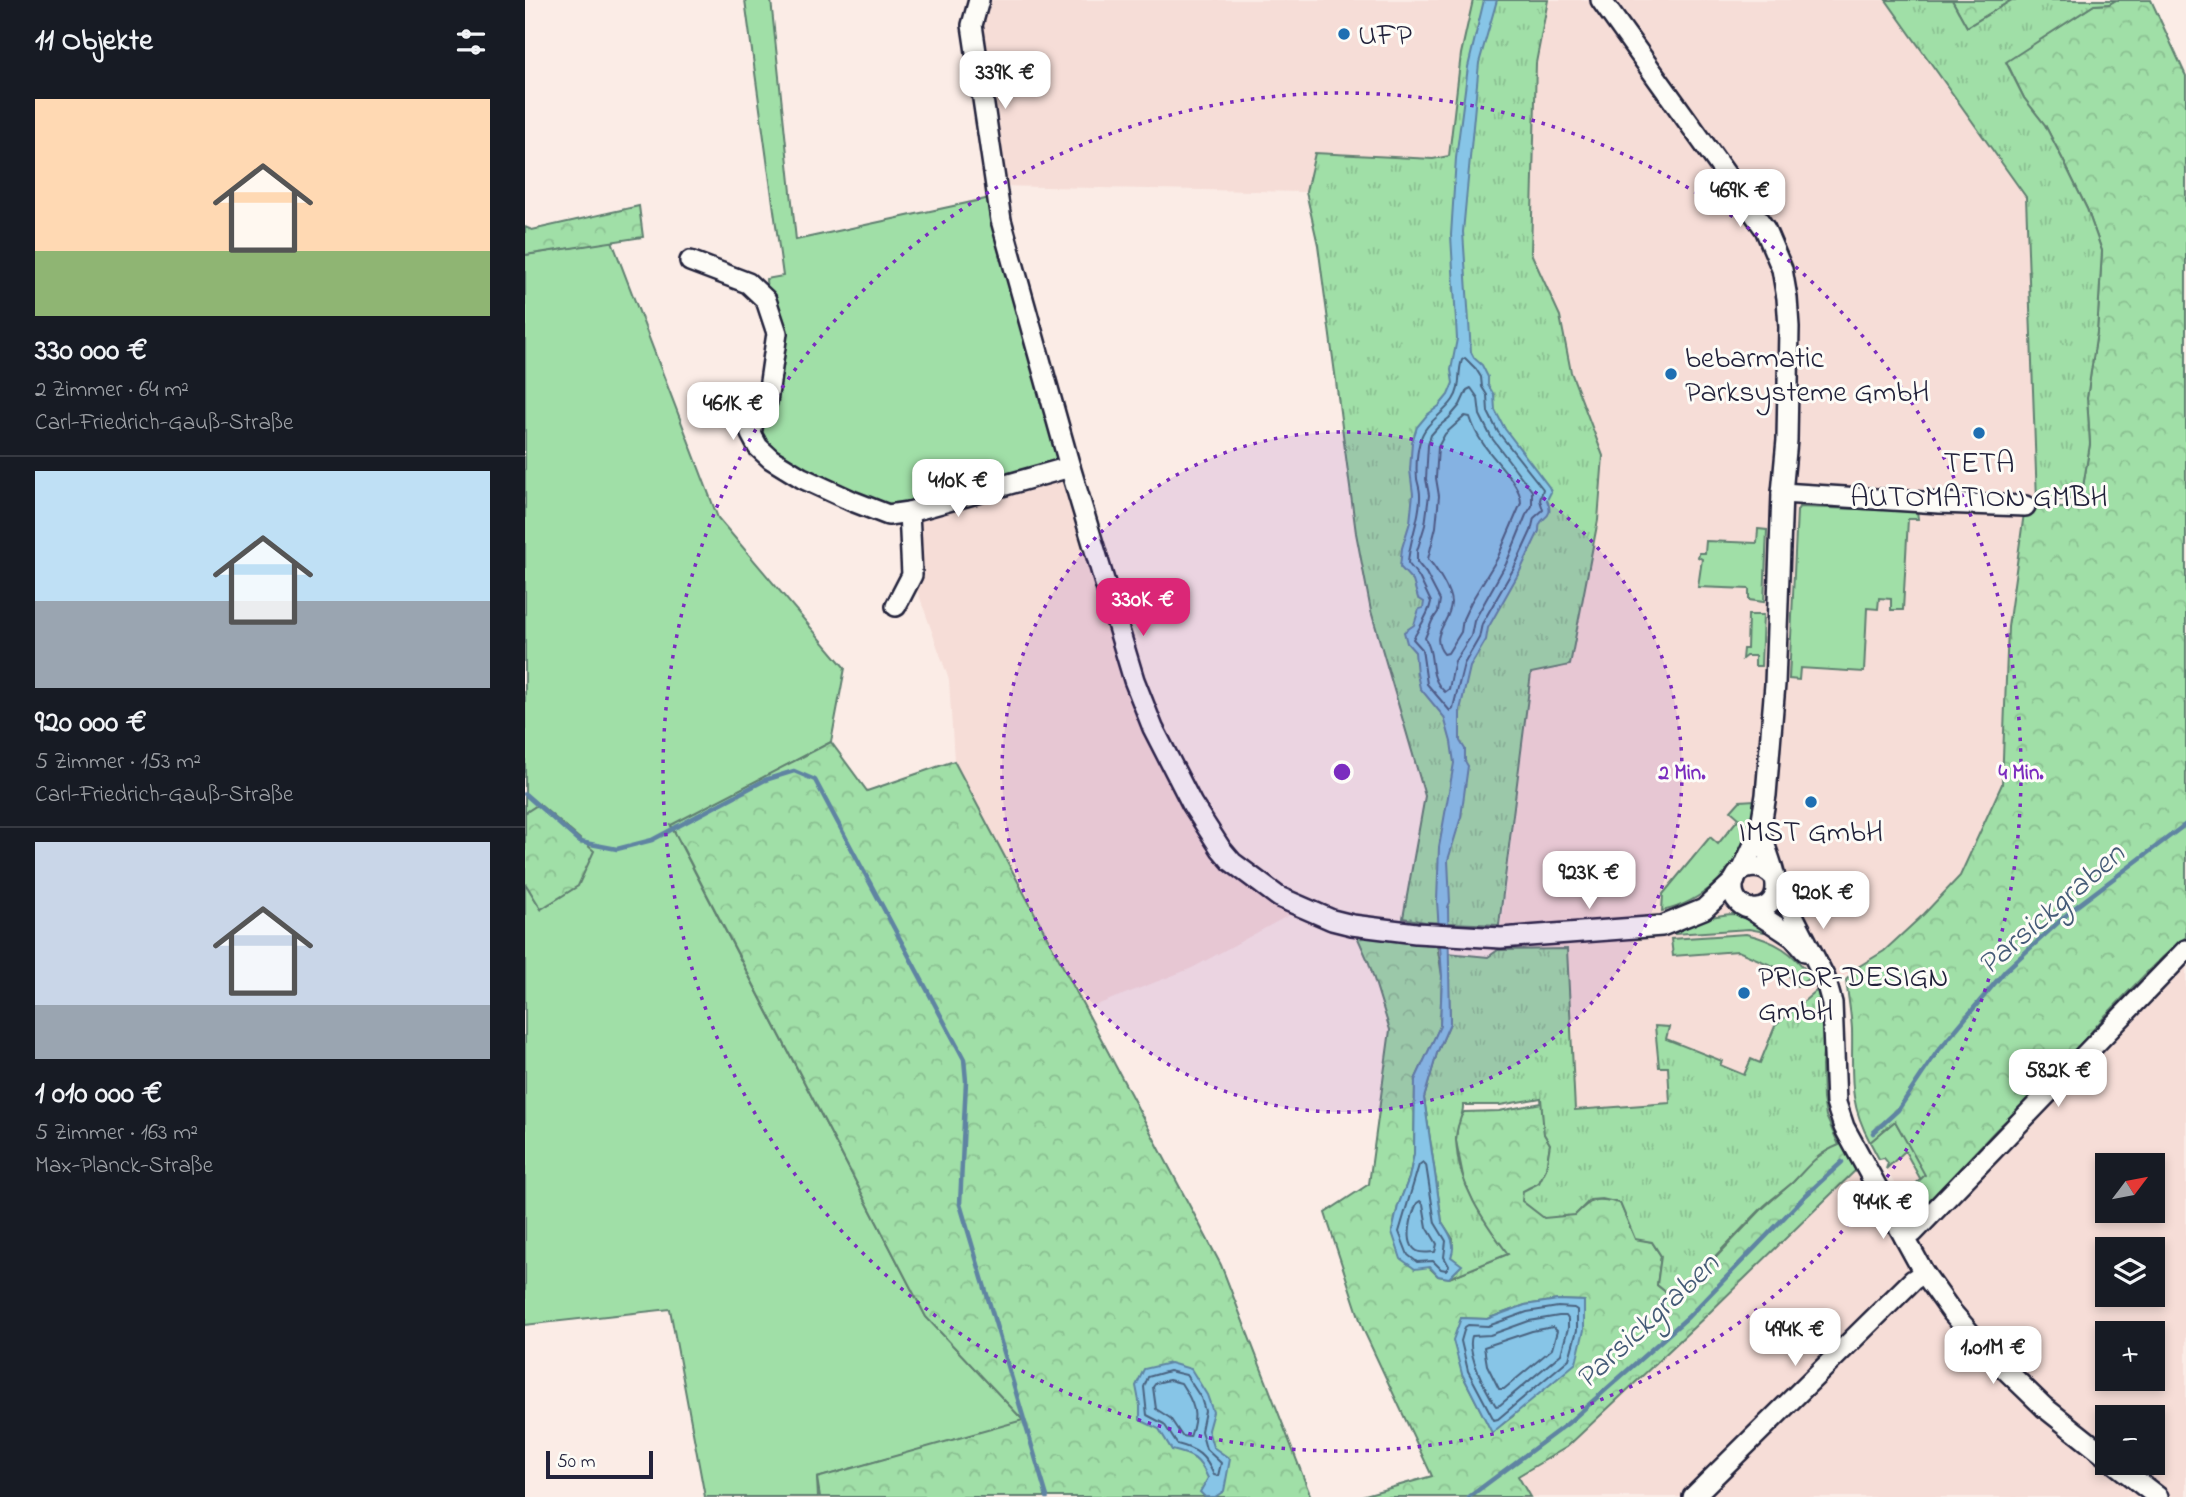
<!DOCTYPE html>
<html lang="de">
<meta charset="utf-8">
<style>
body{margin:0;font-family:"Indie Flower",sans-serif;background:#242831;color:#f1f3f6;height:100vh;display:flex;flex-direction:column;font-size:26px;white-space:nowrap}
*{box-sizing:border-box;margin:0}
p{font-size:23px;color:#9ea1a6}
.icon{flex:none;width:38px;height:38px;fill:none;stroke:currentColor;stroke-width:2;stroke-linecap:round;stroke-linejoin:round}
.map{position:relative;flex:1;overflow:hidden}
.sheet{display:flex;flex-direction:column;background:#171b24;width:525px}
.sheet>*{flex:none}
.needle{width:46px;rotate:58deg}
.fabs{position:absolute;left:1570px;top:1153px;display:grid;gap:14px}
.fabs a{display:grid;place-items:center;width:70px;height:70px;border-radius:0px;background:#171b24;box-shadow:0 4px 10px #0003;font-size:35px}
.scale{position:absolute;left:21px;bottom:18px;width:107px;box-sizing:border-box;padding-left:7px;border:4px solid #22223b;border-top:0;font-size:19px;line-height:24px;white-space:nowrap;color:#22223b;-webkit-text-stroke:5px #fdfcf7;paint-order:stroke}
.price{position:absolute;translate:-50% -60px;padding:0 16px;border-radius:14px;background:#fff;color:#222;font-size:23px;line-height:46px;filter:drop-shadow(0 2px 4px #0008)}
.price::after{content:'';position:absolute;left:50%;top:42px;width:21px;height:16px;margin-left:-10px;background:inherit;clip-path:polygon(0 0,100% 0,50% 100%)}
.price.active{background:#db2777;color:#fff}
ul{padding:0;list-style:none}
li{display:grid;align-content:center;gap:14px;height:371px;padding:0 35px}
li+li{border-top:2px solid #363941}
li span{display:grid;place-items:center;height:217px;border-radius:0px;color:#555}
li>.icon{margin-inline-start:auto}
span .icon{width:126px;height:126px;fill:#fffc;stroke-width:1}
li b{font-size:30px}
h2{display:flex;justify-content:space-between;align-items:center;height:84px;padding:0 35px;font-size:30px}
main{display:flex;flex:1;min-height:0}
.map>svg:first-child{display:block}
.built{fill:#f6ddd7;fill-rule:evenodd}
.green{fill:#a0dfa7;stroke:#618071;stroke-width:2}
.forest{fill:url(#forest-crowns);stroke:#618071;stroke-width:2;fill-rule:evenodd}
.park{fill:url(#park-tufts);stroke:#618071;stroke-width:2}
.water{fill:#87c5e7;stroke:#5f84a2;stroke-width:2}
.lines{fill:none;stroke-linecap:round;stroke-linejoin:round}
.shore{stroke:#4a6380;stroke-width:2}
.stream{stroke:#5f84a2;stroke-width:4.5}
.minor-casing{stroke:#22223b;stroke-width:24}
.minor{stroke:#fdfcf7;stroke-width:19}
.ring{fill:none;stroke:#7b2cbf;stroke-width:3.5;stroke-dasharray:3.5 7}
.poi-dot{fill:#1f6fb2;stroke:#fdfcf7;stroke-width:2.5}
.labels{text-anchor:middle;stroke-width:6;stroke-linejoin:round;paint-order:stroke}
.poi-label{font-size:30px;fill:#22223b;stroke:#fdfcf7;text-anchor:start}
.water-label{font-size:32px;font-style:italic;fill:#455b77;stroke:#fdfcf7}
.centre{fill:#7b2cbf;stroke:#fdfcf7;stroke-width:3.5}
.ring-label{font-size:21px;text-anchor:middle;font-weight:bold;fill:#7b2cbf;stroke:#fdfcf7;stroke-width:6;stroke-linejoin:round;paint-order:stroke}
</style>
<main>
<section class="sheet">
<h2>11 Objekte<svg class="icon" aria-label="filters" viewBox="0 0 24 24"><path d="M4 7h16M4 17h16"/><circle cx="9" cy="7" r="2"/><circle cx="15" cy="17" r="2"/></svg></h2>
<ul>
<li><span style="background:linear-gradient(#ffd9b3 70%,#8fb573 0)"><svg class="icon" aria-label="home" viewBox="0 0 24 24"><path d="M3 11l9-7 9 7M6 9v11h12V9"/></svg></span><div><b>330 000 €</b><p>2 Zimmer · 64 m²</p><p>Carl-Friedrich-Gauß-Straße</p></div></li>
<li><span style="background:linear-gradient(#bfe0f5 60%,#9aa5b1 0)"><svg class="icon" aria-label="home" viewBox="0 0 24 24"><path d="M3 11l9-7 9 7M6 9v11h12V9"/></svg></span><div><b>920 000 €</b><p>5 Zimmer · 153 m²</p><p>Carl-Friedrich-Gauß-Straße</p></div></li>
<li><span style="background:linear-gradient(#c9d6e8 75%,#9aa5b1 0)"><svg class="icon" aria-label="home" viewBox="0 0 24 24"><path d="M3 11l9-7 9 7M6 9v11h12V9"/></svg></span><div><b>1 010 000 €</b><p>5 Zimmer · 163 m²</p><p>Max-Planck-Straße</p></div></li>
</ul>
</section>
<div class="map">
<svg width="1661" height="1497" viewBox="0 0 1661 1497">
<defs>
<pattern id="forest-crowns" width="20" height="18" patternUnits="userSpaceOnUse" patternTransform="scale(1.75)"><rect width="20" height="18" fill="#a0dfa7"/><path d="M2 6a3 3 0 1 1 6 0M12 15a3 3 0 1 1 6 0" fill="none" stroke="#8abf91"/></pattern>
<pattern id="park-tufts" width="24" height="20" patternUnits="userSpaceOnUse" patternTransform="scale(1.75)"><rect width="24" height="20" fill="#a0dfa7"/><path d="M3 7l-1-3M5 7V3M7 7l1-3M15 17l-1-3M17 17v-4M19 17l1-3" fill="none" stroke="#8abf91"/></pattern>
</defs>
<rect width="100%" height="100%" fill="#fbece6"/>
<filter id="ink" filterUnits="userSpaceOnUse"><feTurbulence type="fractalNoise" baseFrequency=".0143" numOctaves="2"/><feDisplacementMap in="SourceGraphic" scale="14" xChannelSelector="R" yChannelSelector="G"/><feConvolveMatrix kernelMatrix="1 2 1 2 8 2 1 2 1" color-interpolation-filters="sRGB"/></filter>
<g filter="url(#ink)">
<g class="built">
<polygon points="454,0 948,0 936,54 924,156 908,159 790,153 781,192 470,186"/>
<polygon points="1023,0 1361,0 1501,197 1511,506 1500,506 1480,713 1477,784 1435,877 1399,914 1359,951 1318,977 1292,990 1250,1026 1235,1063 1219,1076 1195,1065 1196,1061 1141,1039 1134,1067 1143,1067 1146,1103 1050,1110 1042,949 973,950 1006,673 1045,665 1073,520 1078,456 1046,372 1035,316 1006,253 1011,63"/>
<polygon points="545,467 603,658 696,849 777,908 667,968 561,1009 429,761 424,680 387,575 384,512"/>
<path d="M1661 949V1497H1005L993 1476 1042 1447 1183 1314 1338 1163 1379 1238ZM1582 1166H1628V1211H1582ZM1582 1250H1628V1295H1582ZM1582 1334H1628V1379H1582ZM1582 1418H1628V1463H1589L1582 1457Z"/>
<polygon points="1380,1150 1396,1180 1377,1197 1361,1169"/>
</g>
<g class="green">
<polygon points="220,0 246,0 271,240 470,197 545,467 363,515 233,447 248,370 241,279 258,276"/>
<polygon points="87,241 193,518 320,668 306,742 146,826 401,1317 499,1421 292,1478 293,1497 180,1497 145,1309 0,1325 0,883 16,908 14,804 0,813 0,255"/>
<polygon points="1274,507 1392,511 1393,519 1383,519 1378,610 1366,610 1366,599 1354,598 1353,609 1342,608 1339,672 1275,668 1274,680 1264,679 1272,511"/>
<polygon points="1233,529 1242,530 1239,602 1224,600 1224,589 1173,587 1177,559 1173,557 1174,553 1180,553 1181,541 1232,543"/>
<polygon points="1223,615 1238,615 1236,666 1230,666 1230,656 1221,656 1217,659 1218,649 1222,649"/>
<path d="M1229 800C1228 811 1227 823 1223 833 1210 871 1178 902 1137 911L1138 894 1185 837 1193 844 1214 818 1206 811 1215 801Z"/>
<path d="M1208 914 1225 915 1243 925 1239 932 1224 929 1150 934 1149 929C1169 922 1187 915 1208 914Z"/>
<path d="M1221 934C1251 941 1268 952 1286 977L1272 986 1260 971 1213 951 1148 956 1146 939Z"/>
<polygon points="1370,1121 1401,1175 1396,1180 1380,1151 1361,1169 1363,1163 1359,1158 1354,1159 1345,1142"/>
</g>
<g class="forest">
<polygon points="1427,0 1487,0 1442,27"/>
<path d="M1591 0H1626L1661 76V937L1630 964 1582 1014 1526 1078 1471 1130 1388 1218 1377 1197 1400 1175 1370 1121 1345 1142C1322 1099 1328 1075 1327 1029 1326 1013 1323 996 1321 980L1333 967 1359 951 1399 914 1435 876 1477 784 1483 627 1500 506 1556 509 1559 499H1556L1565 444 1562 398 1572 332 1577 251 1562 209 1539 162 1520 125 1499 98 1481 61 1569 5 1584 4Z"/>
<polygon points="114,206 118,237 0,255 0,227 7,230"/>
<polygon points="306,742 342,791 429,761 696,1265 786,1497 295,1497 292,1478 498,1420 401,1317 146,825"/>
<polygon points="14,804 69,851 53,886 16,909 0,883 0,813"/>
<path d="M827 925 912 944 917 976 915 1027 890 1080 889 1154 884 1178 873 1206 867 1232 913 1276 924 1278 982 1254 954 1215 939 1181 931 1141 933 1121 939 1112 974 1111 1017 1103 1019 1134 1025 1144 1021 1169 1014 1183 999 1191 1050 1215C1067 1198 1071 1197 1095 1203L1110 1238 1127 1242 1136 1256 1132 1285 1147 1297 1178 1271 1237 1209 1269 1181 1277 1171 1297 1152 1325 1139 1338 1163 1183 1314 1042 1447 993 1476 1005 1497H833L907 1476 838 1329 800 1213 844 1184 865 1030 844 963ZM1033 1300 1059 1301 988 1416 967 1432 937 1374 936 1318 962 1319 1000 1305Z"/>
</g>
<g class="park">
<polygon points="948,0 1023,0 1011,63 1006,253 1035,316 1046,372 1078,456 1073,520 1045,665 1006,673 974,925 900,922 878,918 900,796 846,611 831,533 793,245 781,192 790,153 908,159 924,156 936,54"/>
<polygon points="1361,0 1427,0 1442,27 1487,0 1591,0 1584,4 1569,5 1481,62 1499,98 1520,125 1539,162 1562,209 1577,251 1572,332 1562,398 1565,444 1556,499 1512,501 1501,197"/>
<path d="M1042 949 1050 1110 1145 1103 1143 1067H1134L1130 1026 1144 1027 1141 1039 1197 1061 1195 1065 1219 1075 1226 1059 1235 1063 1250 1026 1292 990 1300 1020 1297 1066 1298 1099 1301 1116 1314 1145C1290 1155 1285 1165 1268 1182 1259 1190 1249 1197 1239 1206 1208 1237 1181 1268 1147 1297L1132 1285 1136 1256 1127 1242 1110 1239 1095 1203 1077 1199 1065 1200 1050 1215 1019 1218 997 1201 998 1191 1014 1183 1021 1169 1025 1144 1019 1134 1016 1098 975 1105H938C939 1115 930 1127 931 1141 933 1185 958 1220 983 1254L924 1278 936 1265 926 1257 928 1239 917 1222 899 1098 912 1053 925 1023 923 953 963 957 973 950Z"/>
</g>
<g class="water">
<path d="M959 0H972L954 63 938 232 946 352 949 358 957 365 963 377V385L969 395 970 410 980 429 1024 487 1026 492 1022 500C1031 521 1013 514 1014 531L995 571 963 628 961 640 945 667 935 710V741L940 749V761L943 766 936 817 923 860 925 902 923 907 925 1023 912 1053 899 1098 917 1222C924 1233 932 1243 926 1257L937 1265 924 1278 913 1276 905 1267 890 1269 876 1259 867 1232 873 1206 884 1178 889 1154 890 1080 915 1026 917 976 912 901 914 847 929 763 926 742 919 717 895 688 892 674 890 652 882 643 879 632 889 625 894 609 898 608 899 602 893 598 888 581 875 567 877 548 885 522 888 494 885 470 887 442 892 427 902 415 914 406 923 395 928 383 926 370 932 339 926 235 931 158 943 67Z"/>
<polygon points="1033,1300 1059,1301 1059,1330 1051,1363 967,1433 937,1374 928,1340 936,1318 962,1319 1000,1305"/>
<path d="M645 1363 666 1369 682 1395 688 1412 683 1430 688 1447 705 1459 699 1491 690 1497H680L675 1492 683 1478C674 1458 668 1455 647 1450L634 1429 615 1420V1406L611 1386 619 1369Z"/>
</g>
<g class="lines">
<g class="shore">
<path d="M940 358 951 369 956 377 957 387 962 395 963 412 973 432 1018 489 1015 500 1018 510 1009 518 1006 531 989 568 957 624 954 638 939 664 928 708 925 711 902 684 897 649 888 639C894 628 904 614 906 602L894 577 883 563C884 540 896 518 895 495 895 489 893 484 892 479 891 467 892 452 895 441 900 422 917 416 928 400 937 387 932 374 937 360Z"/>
<path d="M946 388 953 398 955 415 966 437 1007 491V506L1001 515 981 564 949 621 946 636 930 661 924 689 920 692C901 675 912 657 900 638L907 621 913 612 915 600 901 573 892 562V551L900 525 904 495 901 479 903 445 906 435 913 427 924 418 935 405 942 390Z"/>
<path d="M940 416 945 417C948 426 952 435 957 442 968 460 996 483 996 503L972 559 946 602 938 619 936 632 923 653 919 654C903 634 925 624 926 603 926 591 911 568 903 559L911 527 914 496 911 478 913 447 920 434Z"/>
<polygon points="898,1162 901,1165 910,1223 921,1241 919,1257 924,1266 921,1270 916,1269 908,1261 892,1262 883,1255 874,1232 894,1165"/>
<path d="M895 1201 898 1204 902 1227 912 1244 910 1252C905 1252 897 1254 892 1251 878 1243 887 1214 892 1203Z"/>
<polygon points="1033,1307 1049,1308 1052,1310 1052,1330 1044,1359 973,1419 969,1420 943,1371 936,1341 940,1327 943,1325 963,1326 1002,1312"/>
<path d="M1034 1316H1041L1043 1319V1328L1036 1354 975 1405 971 1406C961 1390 941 1354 947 1336L965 1335 1004 1321Z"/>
<polygon points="1028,1327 1032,1331 1027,1349 979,1389 974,1389 962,1365 959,1347 1007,1331"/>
<path d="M644 1371 661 1375 676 1398 680 1411 676 1431 681 1449 696 1463 693 1476 689 1475C680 1455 672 1449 652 1444L639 1424 622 1415 619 1387 623 1377Z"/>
<path d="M644 1380 656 1383C669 1403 674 1414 665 1437L657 1436 645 1418 631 1409 628 1387 631 1383Z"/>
</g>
<g class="stream">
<polyline points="0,794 55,842 92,849 127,840 240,780 269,771 290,780 439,1059 441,1081 435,1204 522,1497"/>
<polyline points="1348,1133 1373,1110 1412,1052 1480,971 1548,909 1661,824"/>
<polyline points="944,1497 1042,1424 1163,1317 1280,1196 1317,1162"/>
</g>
<defs>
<g id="minor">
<polyline points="454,0 447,25 476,220 545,467 609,680 628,728 667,804 696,849 707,862 754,897 807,920 827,925 891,933 976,938 1137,926 1179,909 1210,880"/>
<polyline points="1076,0 1240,229 1257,269 1262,298 1264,327 1262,440 1257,493 1250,684 1241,795 1235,831 1218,869"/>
<polyline points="165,261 223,283 241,300 252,333 242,402 228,423 226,434 233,447 246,459 277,478 327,501 363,515 384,512"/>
<polyline points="1257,493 1414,503 1500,506"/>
<polyline points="371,606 387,575 384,512 545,467"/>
<path d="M1235 831C1239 845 1252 875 1251 888 1251 918 1206 915 1208 886 1210 864 1237 862 1249 877"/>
<polyline points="1252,884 1300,978 1307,1003 1311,1103 1319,1127 1399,1273 1426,1311 1457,1347 1519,1407 1582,1457"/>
<polyline points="1227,910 1268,937 1280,951"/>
<polyline points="1380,1238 1389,1232 1661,950"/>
<polyline points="1589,1463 1633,1497"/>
<polyline points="1168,1497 1388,1280 1399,1273"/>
</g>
</defs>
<use href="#minor" class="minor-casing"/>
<use href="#minor" class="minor"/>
</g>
</g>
<circle cx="817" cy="772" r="340" fill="#7b2cbf" fill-opacity=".12"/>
<g class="ring">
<circle cx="817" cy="772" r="340"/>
<circle cx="817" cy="772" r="679"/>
</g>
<g class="poi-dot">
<circle cx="819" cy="34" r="7"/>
<circle cx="1146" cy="374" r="7"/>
<circle cx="1454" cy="433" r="7"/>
<circle cx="1286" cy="802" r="7"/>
<circle cx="1219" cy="993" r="7"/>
</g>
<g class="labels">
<g class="poi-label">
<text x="833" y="44">UFP</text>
<text x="1160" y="367">bebarmatic<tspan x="1160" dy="34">Parksysteme GmbH</tspan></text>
<text x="1454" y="472" text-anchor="middle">TETA<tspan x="1454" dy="34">AUTOMATION GMBH</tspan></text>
<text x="1286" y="841" text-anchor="middle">IMST GmbH</text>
<text x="1233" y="986">PRIOR-DESIGN<tspan x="1233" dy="34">GmbH</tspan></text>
</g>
<g class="water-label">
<text transform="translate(1525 908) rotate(-41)" y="11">Parsickgraben</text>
<text transform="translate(1121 1320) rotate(-43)" y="11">Parsickgraben</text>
</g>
</g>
<circle cx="817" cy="772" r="10" class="centre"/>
<g class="ring-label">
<text x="1157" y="779">2 Min.</text>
<text x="1496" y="779">4 Min.</text>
</g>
</svg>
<div class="fabs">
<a><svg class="needle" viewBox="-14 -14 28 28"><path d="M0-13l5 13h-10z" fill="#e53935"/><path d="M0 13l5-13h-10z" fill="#9ea1a6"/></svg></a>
<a><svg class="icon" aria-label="layers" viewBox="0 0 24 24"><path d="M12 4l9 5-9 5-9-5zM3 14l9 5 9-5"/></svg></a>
<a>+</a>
<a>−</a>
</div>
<div class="scale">50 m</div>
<b class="price" style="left:480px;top:111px">339K €</b>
<b class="price" style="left:1215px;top:229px">469K €</b>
<b class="price" style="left:208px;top:442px">461K €</b>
<b class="price" style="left:433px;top:519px">410K €</b>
<b class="price active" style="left:618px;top:638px">330K €</b>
<b class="price" style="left:1064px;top:911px">923K €</b>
<b class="price" style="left:1298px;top:931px">920K €</b>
<b class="price" style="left:1533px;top:1109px">582K €</b>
<b class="price" style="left:1358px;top:1241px">944K €</b>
<b class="price" style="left:1270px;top:1368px">494K €</b>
<b class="price" style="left:1468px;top:1386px">1.01M €</b>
</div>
</main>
